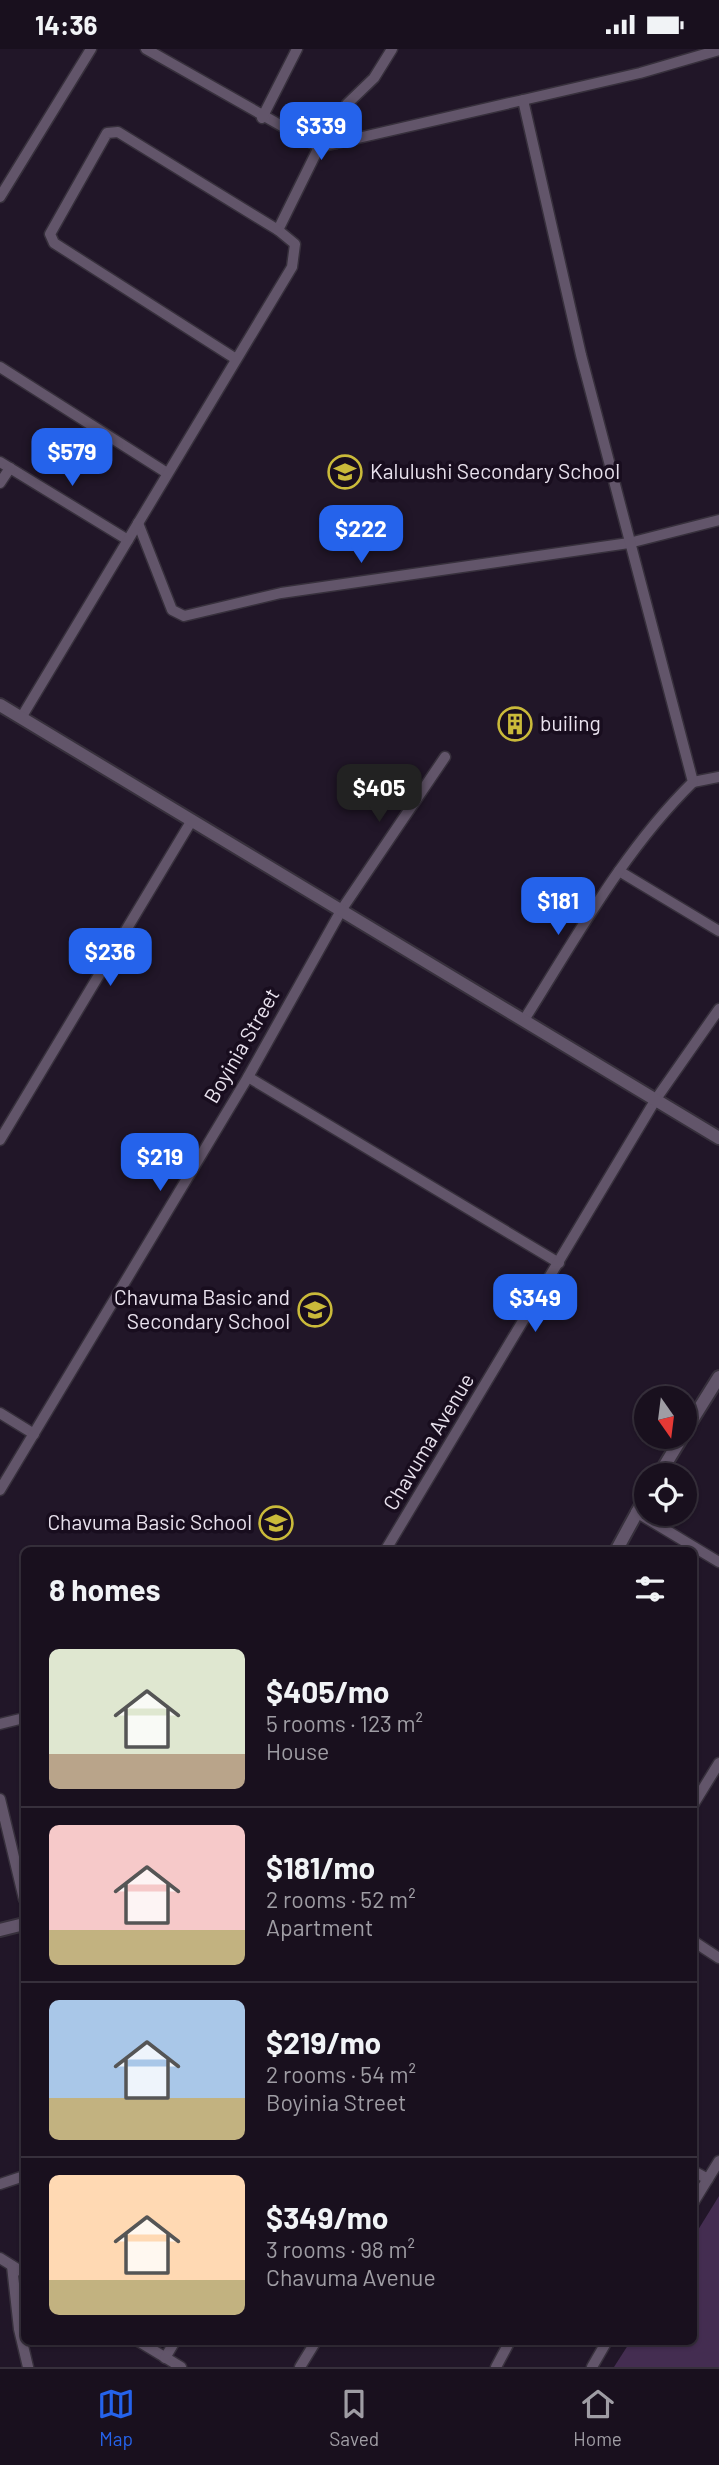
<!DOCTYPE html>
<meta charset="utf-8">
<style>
body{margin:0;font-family:Barlow,sans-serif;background:#221927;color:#f1f3f6;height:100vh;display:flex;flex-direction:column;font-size:26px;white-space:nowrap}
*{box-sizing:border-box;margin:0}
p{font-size:23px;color:#9f9da4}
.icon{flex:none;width:38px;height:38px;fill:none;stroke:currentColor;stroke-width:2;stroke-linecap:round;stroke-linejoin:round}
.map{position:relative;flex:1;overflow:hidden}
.side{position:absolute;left:21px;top:1498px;width:676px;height:798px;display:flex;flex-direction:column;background:#19101e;border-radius:10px;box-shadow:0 2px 5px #0004,0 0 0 2px #37303c}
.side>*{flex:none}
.needle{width:46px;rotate:166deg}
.fabs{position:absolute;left:634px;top:1337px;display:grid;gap:14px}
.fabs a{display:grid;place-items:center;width:63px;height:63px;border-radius:50%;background:#19101e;box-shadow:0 2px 5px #0004,0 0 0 2px #37303c;font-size:35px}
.price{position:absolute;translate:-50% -60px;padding:0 16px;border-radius:14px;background:#2563eb;color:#fff;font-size:23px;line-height:46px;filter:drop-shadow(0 2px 4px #0008)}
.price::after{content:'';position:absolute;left:50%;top:42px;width:21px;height:16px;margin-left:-10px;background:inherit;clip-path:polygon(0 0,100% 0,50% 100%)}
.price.on{background:#222;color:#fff}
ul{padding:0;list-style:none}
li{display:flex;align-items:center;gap:21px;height:175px;padding:0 28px}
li+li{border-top:2px solid #37303c}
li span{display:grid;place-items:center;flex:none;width:196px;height:140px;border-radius:10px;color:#555}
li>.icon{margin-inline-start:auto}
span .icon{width:84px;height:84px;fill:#fffc;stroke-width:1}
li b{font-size:30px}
h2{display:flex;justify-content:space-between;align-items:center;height:84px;padding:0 28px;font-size:30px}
.status{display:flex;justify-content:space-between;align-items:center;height:49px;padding:0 35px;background:#19101e;direction:ltr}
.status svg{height:19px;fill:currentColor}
.menu{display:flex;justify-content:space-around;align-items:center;height:98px;border-top:2px solid #37303c;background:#19101e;font-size:19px;color:#9f9da4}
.menu a{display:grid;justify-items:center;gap:4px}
.menu .on{color:#2563eb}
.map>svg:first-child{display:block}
.green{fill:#442d51}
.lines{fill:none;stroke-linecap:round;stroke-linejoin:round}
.minor-casing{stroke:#37303c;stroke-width:13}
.tertiary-casing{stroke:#37303c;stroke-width:16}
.minor{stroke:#62556a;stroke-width:10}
.tertiary{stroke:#62556a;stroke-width:12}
.labels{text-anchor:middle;stroke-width:7;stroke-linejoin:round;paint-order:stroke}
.poi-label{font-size:21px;fill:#e9e2ee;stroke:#180d1e;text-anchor:start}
.street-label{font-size:21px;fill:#e9e2ee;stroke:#180d1e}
</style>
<div class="status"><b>14:36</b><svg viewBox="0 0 49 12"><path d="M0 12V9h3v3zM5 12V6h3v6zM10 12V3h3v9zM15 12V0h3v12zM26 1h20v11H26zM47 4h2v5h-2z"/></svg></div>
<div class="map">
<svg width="719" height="2318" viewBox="0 0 719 2318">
<rect width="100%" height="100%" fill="#211628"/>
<polygon class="green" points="719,2147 719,2318 614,2318 630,2293 693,2292 693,2189"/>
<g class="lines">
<defs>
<g id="minor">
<polyline points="146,0 319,98 523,51"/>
<polyline points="262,69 297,0"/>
<polyline points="336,94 347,55 374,29 392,0"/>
<polyline points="0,148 91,0"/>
<polyline points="278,181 319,98"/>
<polyline points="0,318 167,424"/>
<polyline points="0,413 128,491"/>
<polyline points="0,434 10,419"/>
<polyline points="138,474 172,561 184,567 281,544 629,494 719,471"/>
<polyline points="21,669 292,218 295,195 278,181 118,83 107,84 50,185 54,194 236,310"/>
<polyline points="693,733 719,728"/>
<polyline points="619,822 719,882"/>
<path d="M524 971C576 889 623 802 693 733L581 306 523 51 640 24 719 1"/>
<polyline points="248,1028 559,1214"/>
<polyline points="0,1091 192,771"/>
<polyline points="0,1364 34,1385"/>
<polyline points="0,1441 248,1028 342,860 445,708"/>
<polyline points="636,1463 719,1513"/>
<polyline points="385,1502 656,1050 719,960"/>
<polyline points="0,1675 24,1669"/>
<polyline points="0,1750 24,1850"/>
<polyline points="693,1756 719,1714"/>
<polyline points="693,1892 719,1909"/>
<polyline points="693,2122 708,2130"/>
<polyline points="0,2135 24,2127"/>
<polyline points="693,2154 719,2112"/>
<polyline points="0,2209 24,2224"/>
<polyline points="12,2217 19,2280 28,2318"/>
<polyline points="138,2292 181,2318"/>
<polyline points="165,2309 175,2292"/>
<polyline points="300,2318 316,2292"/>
<polyline points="496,2318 510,2292"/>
<polyline points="592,2318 607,2292"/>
</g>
<g id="tertiary">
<polyline points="0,656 719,1089"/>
<polyline points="684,1384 719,1328"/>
<polyline points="659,1426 682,1388"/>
<polyline points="616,1502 646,1447"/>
<polyline points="0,1881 24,1875"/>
</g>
</defs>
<use href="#minor" class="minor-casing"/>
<use href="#tertiary" class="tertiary-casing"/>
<use href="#minor" class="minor"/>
<use href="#tertiary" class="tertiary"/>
</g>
<defs>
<symbol id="school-ring" viewBox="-11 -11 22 22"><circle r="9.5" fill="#180d1e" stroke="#caba3a" stroke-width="1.5"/><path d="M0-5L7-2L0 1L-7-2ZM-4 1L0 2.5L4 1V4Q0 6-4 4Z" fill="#caba3a"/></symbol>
<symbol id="building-ring" viewBox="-11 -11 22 22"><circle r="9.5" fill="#180d1e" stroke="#caba3a" stroke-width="1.5"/><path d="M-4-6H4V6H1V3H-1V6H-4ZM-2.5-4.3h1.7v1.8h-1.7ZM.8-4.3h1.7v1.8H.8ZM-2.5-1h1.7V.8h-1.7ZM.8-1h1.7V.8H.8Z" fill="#caba3a"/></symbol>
</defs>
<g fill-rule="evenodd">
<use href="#school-ring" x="326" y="404" width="38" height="38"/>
<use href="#building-ring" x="496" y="656" width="38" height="38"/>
<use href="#school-ring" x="296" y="1242" width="38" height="38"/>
<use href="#school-ring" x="257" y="1455" width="38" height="38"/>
</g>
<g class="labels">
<g class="poi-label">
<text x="370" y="430">Kalulushi Secondary School</text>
<text x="540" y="682">builing</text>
<text x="290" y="1256" text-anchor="end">Chavuma Basic and<tspan x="290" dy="24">Secondary School</tspan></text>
<text x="252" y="1481" text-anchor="end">Chavuma Basic School</text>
</g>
<g class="street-label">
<text transform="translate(242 997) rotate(-60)" y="7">Boyinia Street</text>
<text transform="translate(429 1393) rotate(-59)" y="7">Chavuma Avenue</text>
</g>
</g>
</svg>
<div class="fabs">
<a><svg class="needle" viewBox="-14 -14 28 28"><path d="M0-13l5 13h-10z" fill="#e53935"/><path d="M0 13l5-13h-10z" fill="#9f9da4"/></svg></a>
<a><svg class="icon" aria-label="locate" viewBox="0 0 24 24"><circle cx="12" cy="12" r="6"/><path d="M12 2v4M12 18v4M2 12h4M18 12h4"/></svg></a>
</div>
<b class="price" style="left:321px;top:113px">$339</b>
<b class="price" style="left:72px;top:439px">$579</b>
<b class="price" style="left:361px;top:516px">$222</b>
<b class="price on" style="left:379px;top:775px">$405</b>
<b class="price" style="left:558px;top:888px">$181</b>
<b class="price" style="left:110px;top:939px">$236</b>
<b class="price" style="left:160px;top:1144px">$219</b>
<b class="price" style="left:535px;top:1285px">$349</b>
<section class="side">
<h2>8 homes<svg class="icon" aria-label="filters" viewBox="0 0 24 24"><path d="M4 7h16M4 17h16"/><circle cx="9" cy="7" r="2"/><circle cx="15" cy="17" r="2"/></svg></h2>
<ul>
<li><span style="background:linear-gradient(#dfe7d0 75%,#b9a48a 0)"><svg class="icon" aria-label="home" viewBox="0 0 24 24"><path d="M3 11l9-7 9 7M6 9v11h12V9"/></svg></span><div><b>$405/mo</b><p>5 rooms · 123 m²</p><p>House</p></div></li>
<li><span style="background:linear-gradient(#f6c9c9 75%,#c2b280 0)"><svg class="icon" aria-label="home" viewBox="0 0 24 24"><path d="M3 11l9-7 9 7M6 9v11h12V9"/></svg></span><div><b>$181/mo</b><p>2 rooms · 52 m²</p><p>Apartment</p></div></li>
<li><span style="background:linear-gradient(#a9c7e8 70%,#c2b280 0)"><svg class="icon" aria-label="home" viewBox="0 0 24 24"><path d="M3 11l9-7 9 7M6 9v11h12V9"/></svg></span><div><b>$219/mo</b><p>2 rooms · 54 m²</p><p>Boyinia Street</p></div></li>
<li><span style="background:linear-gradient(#ffd9b3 75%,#c2b280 0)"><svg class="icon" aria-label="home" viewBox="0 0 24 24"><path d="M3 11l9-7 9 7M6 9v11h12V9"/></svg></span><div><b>$349/mo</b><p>3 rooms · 98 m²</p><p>Chavuma Avenue</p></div></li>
</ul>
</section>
</div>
<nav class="menu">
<a class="on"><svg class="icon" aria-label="map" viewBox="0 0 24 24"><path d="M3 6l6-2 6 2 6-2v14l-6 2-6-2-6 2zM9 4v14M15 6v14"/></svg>Map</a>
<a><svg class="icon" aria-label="saved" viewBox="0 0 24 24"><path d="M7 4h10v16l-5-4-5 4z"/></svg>Saved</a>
<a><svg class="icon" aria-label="home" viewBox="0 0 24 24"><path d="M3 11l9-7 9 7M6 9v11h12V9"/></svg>Home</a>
</nav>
